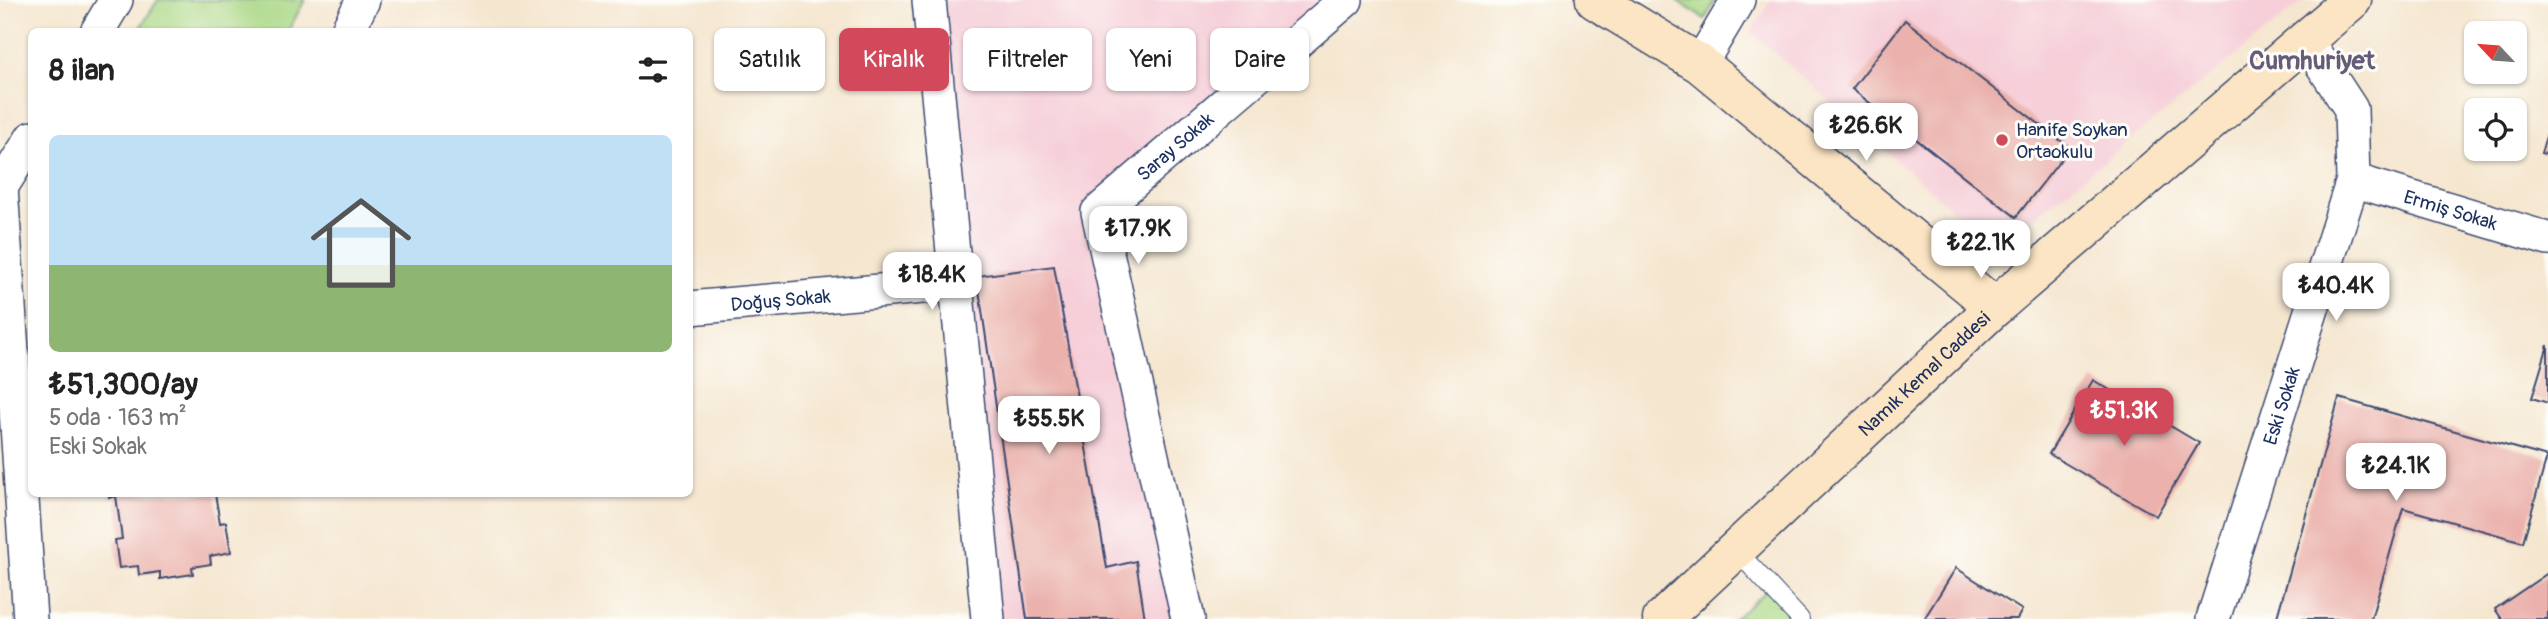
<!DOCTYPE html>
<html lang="tr">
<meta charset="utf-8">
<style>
body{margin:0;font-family:Pangolin,sans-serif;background:#f2f2f2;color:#222;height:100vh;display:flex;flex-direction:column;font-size:26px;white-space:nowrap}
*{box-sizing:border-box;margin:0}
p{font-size:23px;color:#767676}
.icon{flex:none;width:38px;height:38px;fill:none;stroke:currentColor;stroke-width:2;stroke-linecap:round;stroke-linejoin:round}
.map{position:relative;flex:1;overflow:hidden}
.details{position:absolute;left:28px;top:28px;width:665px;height:469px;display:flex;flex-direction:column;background:#fff;border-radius:10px;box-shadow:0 2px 5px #0004}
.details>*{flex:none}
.hud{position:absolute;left:714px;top:28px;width:665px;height:63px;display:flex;gap:14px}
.needle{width:46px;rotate:296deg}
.fabs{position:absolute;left:2464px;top:21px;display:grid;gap:14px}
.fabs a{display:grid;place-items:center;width:63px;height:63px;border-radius:10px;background:#fff;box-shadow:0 2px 5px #0004;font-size:35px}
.price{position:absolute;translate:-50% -60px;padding:0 16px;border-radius:14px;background:#fff;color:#222;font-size:23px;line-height:46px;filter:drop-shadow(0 2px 4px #0008)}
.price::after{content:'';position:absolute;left:50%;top:42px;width:21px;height:16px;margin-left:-10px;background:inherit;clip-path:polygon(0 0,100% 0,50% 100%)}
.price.current{background:#d1495b;color:#fff}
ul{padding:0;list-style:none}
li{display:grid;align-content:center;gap:14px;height:371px;padding:0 21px}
li span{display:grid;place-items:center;height:217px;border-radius:10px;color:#555}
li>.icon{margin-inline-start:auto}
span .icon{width:126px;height:126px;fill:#fffc;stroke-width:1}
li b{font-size:30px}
h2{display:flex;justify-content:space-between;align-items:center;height:84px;padding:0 21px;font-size:30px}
.chip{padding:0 24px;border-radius:10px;background:#fff;box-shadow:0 2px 5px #0004;font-size:24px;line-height:63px}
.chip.current{background:#d1495b;color:#fff}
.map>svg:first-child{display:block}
.built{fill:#f6cfd9}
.green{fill:#a9d784;stroke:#628371;stroke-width:2}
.building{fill:#ebb1ac}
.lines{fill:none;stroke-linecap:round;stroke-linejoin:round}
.lane-casing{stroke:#3c4a6f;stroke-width:20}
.street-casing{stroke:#3c4a6f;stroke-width:36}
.secondary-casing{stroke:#3c4a6f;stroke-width:41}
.lane{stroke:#fff;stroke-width:18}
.street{stroke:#fff;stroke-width:33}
.secondary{stroke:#fce5c4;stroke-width:38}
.poi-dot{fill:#d1495b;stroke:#fdfcf7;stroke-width:2.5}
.labels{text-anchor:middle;stroke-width:6;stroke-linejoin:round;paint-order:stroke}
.poi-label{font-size:19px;fill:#1b2f5e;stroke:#fdfcf7;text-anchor:start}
.street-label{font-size:19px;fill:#1b2f5e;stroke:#fdfcf7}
.district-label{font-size:26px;font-weight:bold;fill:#645c79;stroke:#fdfcf7}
</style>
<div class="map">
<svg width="2548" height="619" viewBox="0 0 2548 619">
<rect width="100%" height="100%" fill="#fdfcf7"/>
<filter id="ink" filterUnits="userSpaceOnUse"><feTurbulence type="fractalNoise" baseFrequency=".0143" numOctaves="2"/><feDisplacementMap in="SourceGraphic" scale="14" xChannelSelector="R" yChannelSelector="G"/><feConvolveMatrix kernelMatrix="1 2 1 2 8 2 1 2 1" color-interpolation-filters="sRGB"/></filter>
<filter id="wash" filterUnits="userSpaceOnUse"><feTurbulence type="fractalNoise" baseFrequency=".00686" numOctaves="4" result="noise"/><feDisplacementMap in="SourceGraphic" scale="28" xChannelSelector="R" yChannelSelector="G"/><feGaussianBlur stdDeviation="1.57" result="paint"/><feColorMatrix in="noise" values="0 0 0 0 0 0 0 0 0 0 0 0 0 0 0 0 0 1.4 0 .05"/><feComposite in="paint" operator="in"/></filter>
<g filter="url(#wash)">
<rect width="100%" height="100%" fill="#f5e6cf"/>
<g class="built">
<polygon points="930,0 1348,0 1099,211 1188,619 986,619"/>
<polygon points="1771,0 2305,0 1996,248 1751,32"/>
</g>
<g class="green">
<polygon points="158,0 305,0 288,31 138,31"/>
<polygon points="1676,0 1716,0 1705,19"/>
<polygon points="1769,588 1801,619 1734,619"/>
</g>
<g id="blocks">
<g class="building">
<polygon points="1905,20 2070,148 2016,217 1852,89"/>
<polygon points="2548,130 2548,155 2541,153"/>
<polygon points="1054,266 1107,568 1136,561 1145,619 1027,619 977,276"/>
<polygon points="2548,345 2548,403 2532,398"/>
<polygon points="2093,380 2199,443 2156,516 2049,454"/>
<polygon points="2339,398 2547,457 2523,542 2403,508 2371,619 2285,619 2277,617"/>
<polygon points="109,494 215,494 220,523 226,522 231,552 210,556 211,564 192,567 193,574 160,579 160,572 139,575 138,566 119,568 115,540 122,539 116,496 109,498"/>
<polygon points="1956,568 2022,610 2017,619 1924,619"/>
<polygon points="2548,573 2548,619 2502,619 2495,609"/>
</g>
</g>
</g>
<g filter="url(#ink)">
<use href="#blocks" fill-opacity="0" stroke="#3c4a6f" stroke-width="2"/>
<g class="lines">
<defs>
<polyline id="lane" points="1736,550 1800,619"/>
<g id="street">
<polyline points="929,0 988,619"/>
<polyline points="97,32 116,0"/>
<polyline points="347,32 363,0"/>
<polyline points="1700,64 1738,0"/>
<path id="s1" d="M2353 180 2548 239"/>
<polyline points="1,187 30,619"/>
<polyline points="0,189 32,138"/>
<path id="s2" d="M690 308 956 284"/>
<path id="s3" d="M1188 619 1098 212 1346 0"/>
<path id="s4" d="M2213 619 2353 180 2351 109 2306 40"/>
</g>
<g id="secondary">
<polyline points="1595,0 1700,64 1995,307"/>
<path id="s5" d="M1662 619 1995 307 2352 0"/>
</g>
</defs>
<use href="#lane" class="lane-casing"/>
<use href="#street" class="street-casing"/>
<use href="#secondary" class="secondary-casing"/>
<use href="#lane" class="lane"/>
<use href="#street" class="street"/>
<use href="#secondary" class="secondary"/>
</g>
</g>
<circle class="poi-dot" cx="2002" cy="140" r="7"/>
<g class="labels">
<g class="poi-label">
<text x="2016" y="136">Hanife Soykan<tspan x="2016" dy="22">Ortaokulu</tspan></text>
</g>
<g class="street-label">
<text dy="7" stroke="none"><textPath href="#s3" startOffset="518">Saray Sokak</textPath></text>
<text dy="7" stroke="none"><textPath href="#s1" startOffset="102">Ermiş Sokak</textPath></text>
<text dy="7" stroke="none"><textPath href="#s2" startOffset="91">Doğuş Sokak</textPath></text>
<text dy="7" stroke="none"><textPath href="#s5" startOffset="359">Namık Kemal Caddesi</textPath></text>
<text dy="7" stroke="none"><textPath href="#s4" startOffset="224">Eski Sokak</textPath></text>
</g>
<g class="district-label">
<text x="2312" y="69">Cumhuriyet</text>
</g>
</g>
</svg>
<div class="fabs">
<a><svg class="needle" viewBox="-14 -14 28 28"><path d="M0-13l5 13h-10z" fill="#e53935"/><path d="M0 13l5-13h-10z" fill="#767676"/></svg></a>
<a><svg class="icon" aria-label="locate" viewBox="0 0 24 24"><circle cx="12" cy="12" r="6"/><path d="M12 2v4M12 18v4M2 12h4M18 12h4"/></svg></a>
</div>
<b class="price" style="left:1866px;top:163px">₺26.6K</b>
<b class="price" style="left:1138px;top:266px">₺17.9K</b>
<b class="price" style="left:1981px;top:280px">₺22.1K</b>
<b class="price" style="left:932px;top:312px">₺18.4K</b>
<b class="price" style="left:2336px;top:323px">₺40.4K</b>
<b class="price current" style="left:2124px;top:448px">₺51.3K</b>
<b class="price" style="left:1049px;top:456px">₺55.5K</b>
<b class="price" style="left:2396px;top:503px">₺24.1K</b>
<div class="hud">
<a class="chip">Satılık</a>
<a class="chip current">Kiralık</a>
<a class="chip">Filtreler</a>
<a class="chip">Yeni</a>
<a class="chip">Daire</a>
</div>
<section class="details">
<h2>8 ilan<svg class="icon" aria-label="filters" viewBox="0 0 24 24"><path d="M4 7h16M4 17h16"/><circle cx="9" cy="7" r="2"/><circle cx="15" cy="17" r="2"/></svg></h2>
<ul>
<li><span style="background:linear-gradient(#bfe0f5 60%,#8fb573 0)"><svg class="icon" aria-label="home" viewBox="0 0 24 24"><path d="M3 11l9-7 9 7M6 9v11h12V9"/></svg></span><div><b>₺51,300/ay</b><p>5 oda · 163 m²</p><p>Eski Sokak</p></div></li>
</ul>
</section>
</div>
